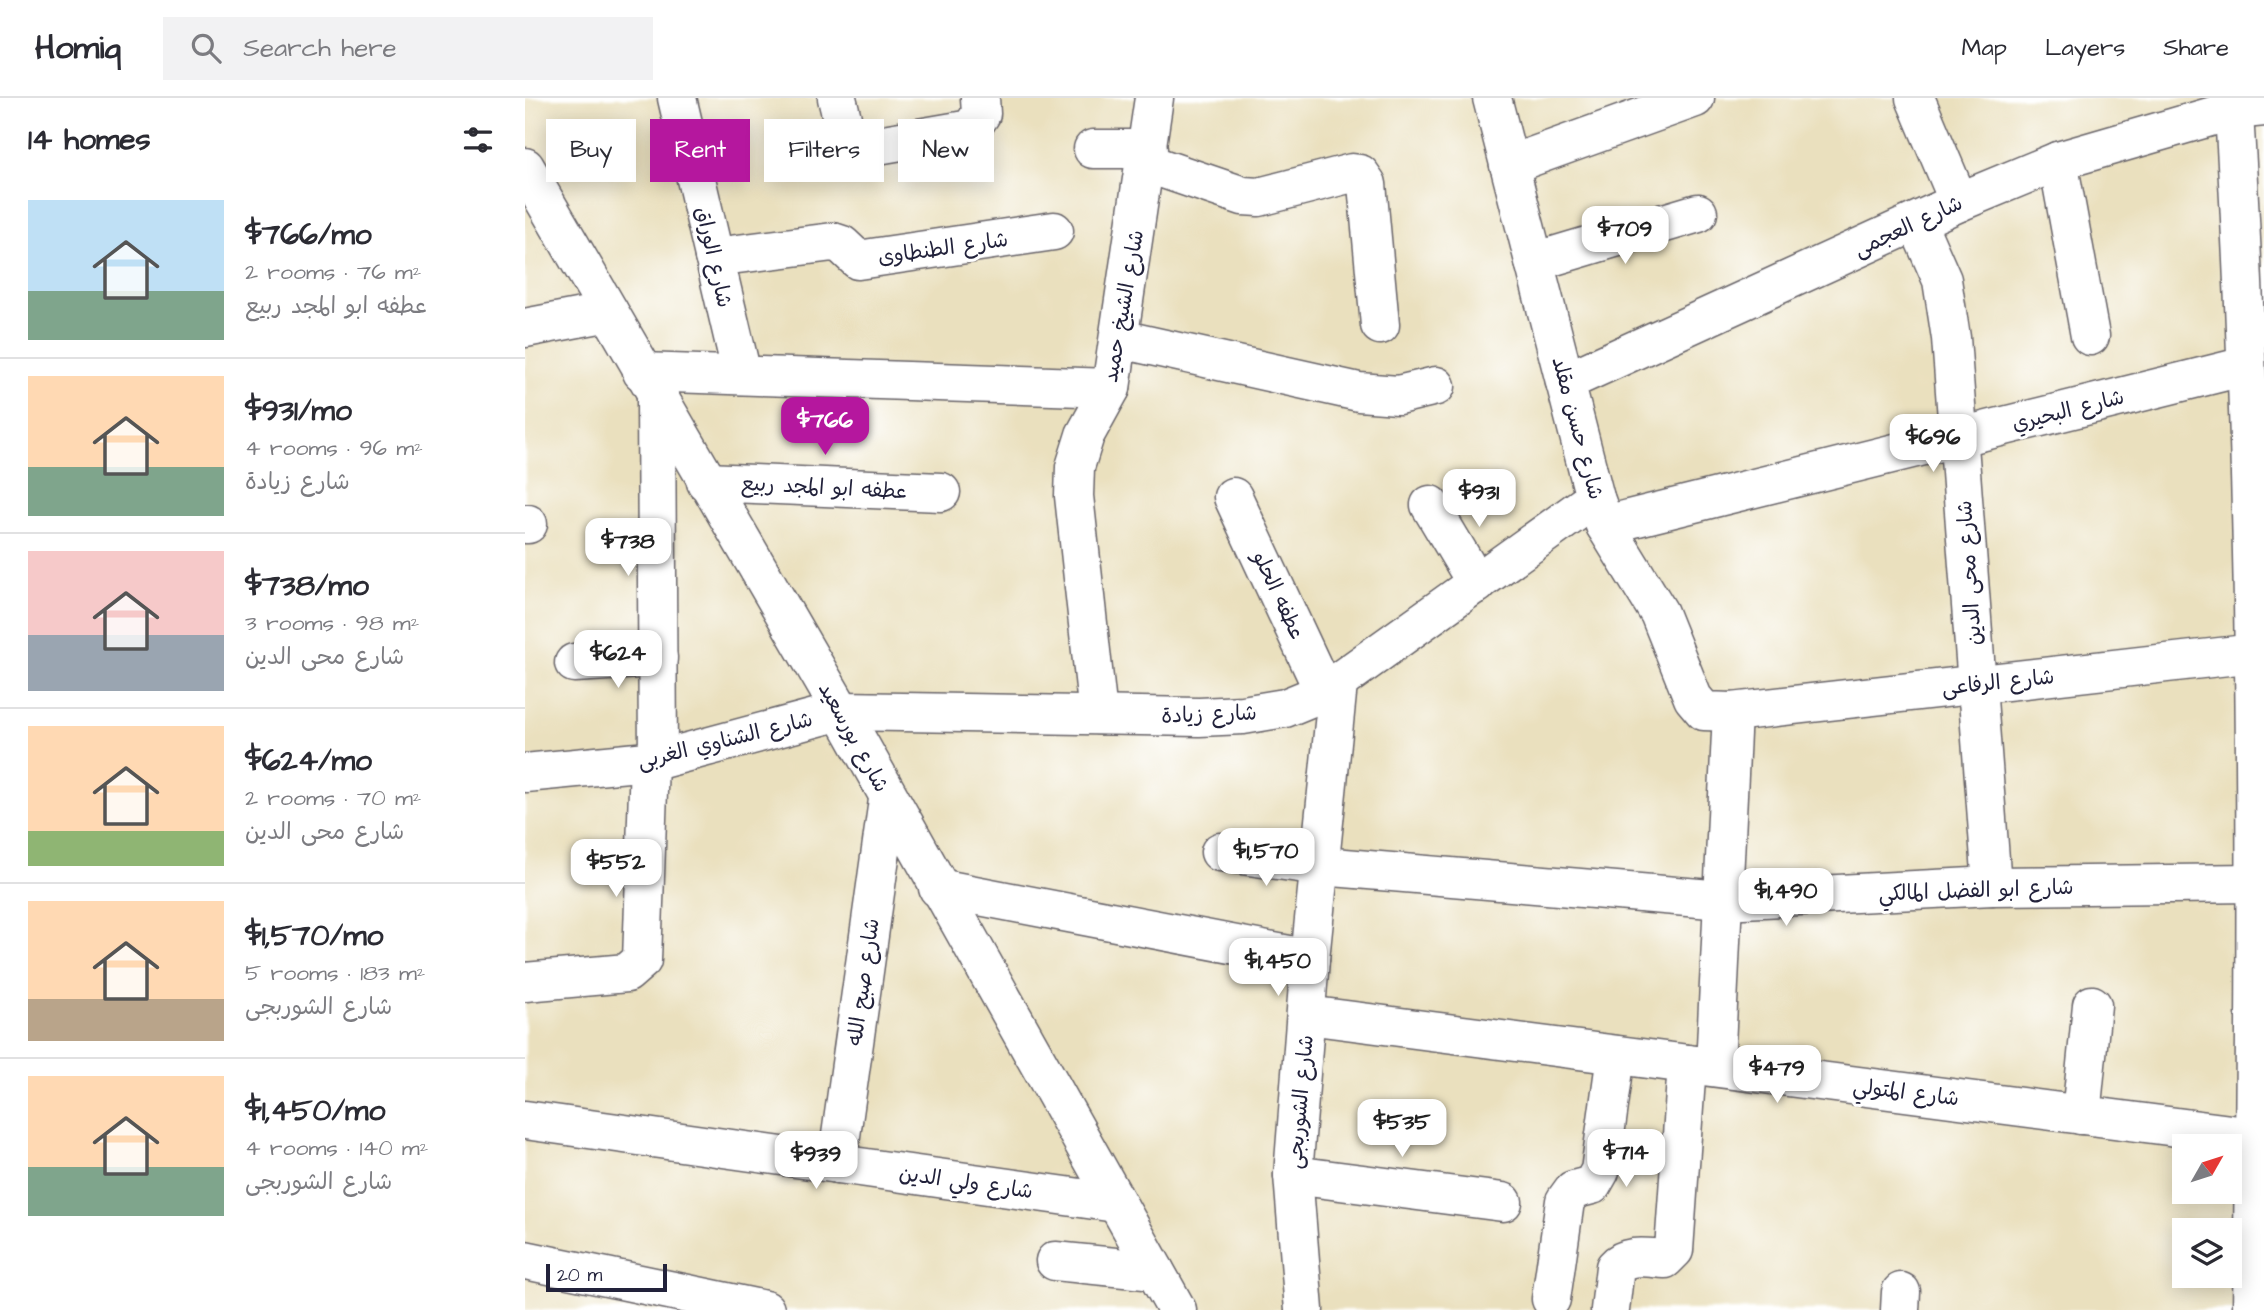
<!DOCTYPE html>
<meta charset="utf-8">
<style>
body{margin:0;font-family:"Architects Daughter","Playpen Sans Arabic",sans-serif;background:#f2f2f3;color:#2b2b33;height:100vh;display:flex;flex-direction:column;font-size:26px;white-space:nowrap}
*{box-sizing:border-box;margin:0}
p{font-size:23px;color:#7c7c81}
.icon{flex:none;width:38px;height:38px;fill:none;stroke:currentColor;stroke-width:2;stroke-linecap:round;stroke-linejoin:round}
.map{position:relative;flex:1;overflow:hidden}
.panel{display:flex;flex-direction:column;background:#fff;width:525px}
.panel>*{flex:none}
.guide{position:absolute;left:21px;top:21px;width:665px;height:63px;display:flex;gap:14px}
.needle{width:46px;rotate:51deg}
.controls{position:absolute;left:1647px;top:1036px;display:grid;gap:14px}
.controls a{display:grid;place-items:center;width:70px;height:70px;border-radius:0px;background:#fff;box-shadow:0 4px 18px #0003;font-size:35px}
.scale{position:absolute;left:21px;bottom:18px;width:121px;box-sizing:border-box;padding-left:7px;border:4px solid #22223b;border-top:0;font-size:19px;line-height:24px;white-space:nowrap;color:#22223b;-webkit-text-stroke:5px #fff;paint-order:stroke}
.price{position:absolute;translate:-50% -60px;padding:0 16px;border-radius:14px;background:#fff;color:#222;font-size:23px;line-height:46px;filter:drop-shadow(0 2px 4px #0008)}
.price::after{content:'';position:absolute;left:50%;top:42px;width:21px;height:16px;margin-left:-10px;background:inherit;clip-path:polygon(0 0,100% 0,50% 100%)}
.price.active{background:#b5179e;color:#fff}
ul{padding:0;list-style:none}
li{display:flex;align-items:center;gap:21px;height:175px;padding:0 28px}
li+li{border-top:2px solid #e1e1e2}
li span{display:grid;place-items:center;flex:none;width:196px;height:140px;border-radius:0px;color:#555}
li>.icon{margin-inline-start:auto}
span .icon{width:84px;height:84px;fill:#fffc;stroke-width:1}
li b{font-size:30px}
h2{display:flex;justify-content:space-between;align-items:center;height:84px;padding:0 28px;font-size:30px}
.tag{padding:0 24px;border-radius:0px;background:#fff;box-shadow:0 4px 18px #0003;font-size:24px;line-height:63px}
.tag.active{background:#b5179e;color:#fff}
header{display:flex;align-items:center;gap:42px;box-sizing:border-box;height:98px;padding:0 35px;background:#fff;border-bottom:2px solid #e1e1e2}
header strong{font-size:33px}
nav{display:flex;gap:38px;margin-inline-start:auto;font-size:24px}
.search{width:490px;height:63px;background:#f2f2f3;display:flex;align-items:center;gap:18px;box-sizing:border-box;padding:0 24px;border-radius:0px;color:#7c7c81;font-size:26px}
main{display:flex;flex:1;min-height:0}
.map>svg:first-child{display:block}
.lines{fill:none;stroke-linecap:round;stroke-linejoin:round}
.minor-casing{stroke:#686469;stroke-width:41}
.minor{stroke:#fff;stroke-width:38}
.labels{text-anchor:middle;stroke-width:6;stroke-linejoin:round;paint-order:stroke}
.street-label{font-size:21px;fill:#22223b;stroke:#fff}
</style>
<header>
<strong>Homiq</strong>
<div class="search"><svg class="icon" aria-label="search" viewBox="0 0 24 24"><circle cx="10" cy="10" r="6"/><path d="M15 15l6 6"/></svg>Search here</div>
<nav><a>Map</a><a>Layers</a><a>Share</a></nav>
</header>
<main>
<section class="panel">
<h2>14 homes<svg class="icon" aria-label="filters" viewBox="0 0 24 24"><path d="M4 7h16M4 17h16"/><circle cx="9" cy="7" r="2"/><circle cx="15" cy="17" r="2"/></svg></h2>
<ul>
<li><span style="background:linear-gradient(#bfe0f5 65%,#7fa58c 0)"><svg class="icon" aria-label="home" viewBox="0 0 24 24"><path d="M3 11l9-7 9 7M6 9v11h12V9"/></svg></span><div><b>$766/mo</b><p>2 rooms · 76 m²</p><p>عطفه ابو المجد ربيع</p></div></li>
<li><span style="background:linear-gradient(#ffd9b3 65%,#7fa58c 0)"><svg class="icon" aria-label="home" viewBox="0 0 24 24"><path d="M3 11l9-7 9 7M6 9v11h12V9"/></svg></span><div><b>$931/mo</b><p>4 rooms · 96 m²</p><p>شارع زيادة</p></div></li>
<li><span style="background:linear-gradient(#f6c9c9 60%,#9aa5b1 0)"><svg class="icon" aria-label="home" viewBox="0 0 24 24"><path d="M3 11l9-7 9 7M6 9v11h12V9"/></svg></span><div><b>$738/mo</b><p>3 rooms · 98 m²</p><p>شارع محى الدين</p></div></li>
<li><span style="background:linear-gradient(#ffd9b3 75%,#8fb573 0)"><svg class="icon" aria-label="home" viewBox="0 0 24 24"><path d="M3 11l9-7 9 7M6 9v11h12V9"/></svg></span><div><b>$624/mo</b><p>2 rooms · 70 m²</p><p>شارع محى الدين</p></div></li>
<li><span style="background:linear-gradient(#ffd9b3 70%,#b9a48a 0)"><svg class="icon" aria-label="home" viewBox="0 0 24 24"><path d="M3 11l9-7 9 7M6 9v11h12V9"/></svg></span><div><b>$1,570/mo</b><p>5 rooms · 183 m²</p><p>شارع الشوربجى</p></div></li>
<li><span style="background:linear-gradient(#ffd9b3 65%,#7fa58c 0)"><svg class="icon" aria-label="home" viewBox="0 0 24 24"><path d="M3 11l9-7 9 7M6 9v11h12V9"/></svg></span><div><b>$1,450/mo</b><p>4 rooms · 140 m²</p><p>شارع الشوربجى</p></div></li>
</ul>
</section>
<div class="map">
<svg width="1739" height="1212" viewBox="0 0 1739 1212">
<rect width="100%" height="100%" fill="#fff"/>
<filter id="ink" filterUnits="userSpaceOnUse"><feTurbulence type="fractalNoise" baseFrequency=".0143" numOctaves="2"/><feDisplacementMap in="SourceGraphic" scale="14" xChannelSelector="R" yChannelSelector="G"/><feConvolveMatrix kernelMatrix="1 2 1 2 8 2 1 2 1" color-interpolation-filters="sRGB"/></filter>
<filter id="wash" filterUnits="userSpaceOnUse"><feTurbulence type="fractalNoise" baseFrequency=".00686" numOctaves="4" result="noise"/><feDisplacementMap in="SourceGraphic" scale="28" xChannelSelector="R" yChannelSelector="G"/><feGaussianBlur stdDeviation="1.57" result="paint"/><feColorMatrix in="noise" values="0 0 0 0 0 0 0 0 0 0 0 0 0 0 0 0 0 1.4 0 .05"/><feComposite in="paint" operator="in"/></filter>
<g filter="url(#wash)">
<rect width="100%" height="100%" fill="#eae0be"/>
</g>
<g filter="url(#ink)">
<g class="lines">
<defs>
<g id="minor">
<polyline points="152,0 217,277"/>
<polyline points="312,0 321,37 335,50 446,31 456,16 455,0"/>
<polyline points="967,0 1070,400 1080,427 1134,515 1168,600 1179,613 1207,614 1739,554"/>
<polyline points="1390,0 1434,104"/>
<path d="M1708 0C1734 403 1733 808 1727 1212"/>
<polyline points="568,51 623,51"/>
<polyline points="1533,63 1565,238"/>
<polyline points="621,65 718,98 734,99 827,75 835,76 842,86 855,227"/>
<polyline points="984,67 1170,0"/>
<polyline points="0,69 316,613 652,1212"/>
<polyline points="1392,125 1417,182 1426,240 1467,788"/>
<polyline points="189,159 308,144 317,147 333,162 529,133"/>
<polyline points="1009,164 1173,115"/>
<polyline points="0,230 84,214"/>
<polyline points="595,241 834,294 873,297 911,288"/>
<polyline points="117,274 586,290"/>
<polyline points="1040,284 1434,104 1533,63 1709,12 1739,9"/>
<polyline points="131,299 133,662"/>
<polyline points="181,384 416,394"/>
<polyline points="708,399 799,594"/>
<polyline points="905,407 952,486"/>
<polyline points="0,426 3,426"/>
<polyline points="1080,427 1721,268"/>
<polyline points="49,565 133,560"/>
<polyline points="573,617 549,398 550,369 560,337 586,290 629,0"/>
<polyline points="0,675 133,662 316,613 674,619 718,617 760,610 799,594 1070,400"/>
<polyline points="695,754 796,768 1198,802 1467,788 1729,785"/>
<polyline points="413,790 785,861"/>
<polyline points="0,884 102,875 117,862 124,664"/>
<polyline points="782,917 1729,1039"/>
<polyline points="1190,969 1207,614"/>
<polyline points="1556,1017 1567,907"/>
<polyline points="0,1022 591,1105"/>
<polyline points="312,1066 363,702"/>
<polyline points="768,1077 978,1104"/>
<polyline points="0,1162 240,1212"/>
<polyline points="530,1163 630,1173"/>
<polyline points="1026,1201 1040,1103 1048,1092 1067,1087 1075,1073 1091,957"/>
<polyline points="779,1212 768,1077 785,861 813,586"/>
<path d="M1085 1212 1090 1169C1102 1155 1123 1160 1140 1161L1149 1152 1162 966"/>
<polyline points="1375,1212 1376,1194"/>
</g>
</defs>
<use href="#minor" class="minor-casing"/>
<use href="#minor" class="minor"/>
</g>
</g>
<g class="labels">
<g class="street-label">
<text transform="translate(1383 128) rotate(-25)" y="7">شارع العجمى</text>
<text transform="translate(418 150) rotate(-8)" y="7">شارع الطنطاوى</text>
<text transform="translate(189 159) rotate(77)" y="7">شارع الوراق</text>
<text transform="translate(598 208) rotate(-80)" y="7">شارع الشيخ حميد</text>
<text transform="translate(1543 312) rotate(-14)" y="7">شارع البحيري</text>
<text transform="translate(1053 330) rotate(75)" y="7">شارع حسن مقلد</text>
<text transform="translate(299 389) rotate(3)" y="7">عطفه ابو المجد ربيع</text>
<text transform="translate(1444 475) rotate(-94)" y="7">شارع محى الدين</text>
<text transform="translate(754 497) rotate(65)" y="7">عطفه الحلو</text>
<text transform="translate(1473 584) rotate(-6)" y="7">شارع الرفاعى</text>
<text transform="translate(684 616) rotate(-2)" y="7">شارع زيادة</text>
<text transform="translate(329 639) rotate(61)" y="7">شارع بورسعيد</text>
<text transform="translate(200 642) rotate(-14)" y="7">شارع الشناوي الغربى</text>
<text transform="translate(1451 792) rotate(-2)" y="7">شارع ابو الفضل المالكي</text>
<text transform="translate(338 884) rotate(-82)" y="7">شارع صبح الله</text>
<text transform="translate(1381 994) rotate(7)" y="7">شارع المتولي</text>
<text transform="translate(775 1004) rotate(-85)" y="7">شارع الشوربجى</text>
<text transform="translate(441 1084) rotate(8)" y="7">شارع ولي الدين</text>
</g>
</g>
</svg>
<div class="controls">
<a><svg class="needle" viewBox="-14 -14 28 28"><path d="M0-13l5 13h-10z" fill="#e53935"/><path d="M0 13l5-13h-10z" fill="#7c7c81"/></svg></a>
<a><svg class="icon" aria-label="layers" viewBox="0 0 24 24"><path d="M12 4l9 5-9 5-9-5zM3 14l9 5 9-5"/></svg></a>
</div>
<div class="scale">20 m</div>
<b class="price" style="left:1100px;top:168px">$709</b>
<b class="price active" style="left:300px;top:359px">$766</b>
<b class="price" style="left:1408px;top:376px">$696</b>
<b class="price" style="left:954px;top:431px">$931</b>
<b class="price" style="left:103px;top:480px">$738</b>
<b class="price" style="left:93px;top:592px">$624</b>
<b class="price" style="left:741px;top:790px">$1,570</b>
<b class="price" style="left:91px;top:801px">$552</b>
<b class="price" style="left:1261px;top:830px">$1,490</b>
<b class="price" style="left:753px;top:900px">$1,450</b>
<b class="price" style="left:1252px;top:1007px">$479</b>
<b class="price" style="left:877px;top:1061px">$535</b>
<b class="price" style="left:1101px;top:1091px">$714</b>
<b class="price" style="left:291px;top:1093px">$939</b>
<div class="guide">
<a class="tag">Buy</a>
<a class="tag active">Rent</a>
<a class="tag">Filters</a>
<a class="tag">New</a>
</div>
</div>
</main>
